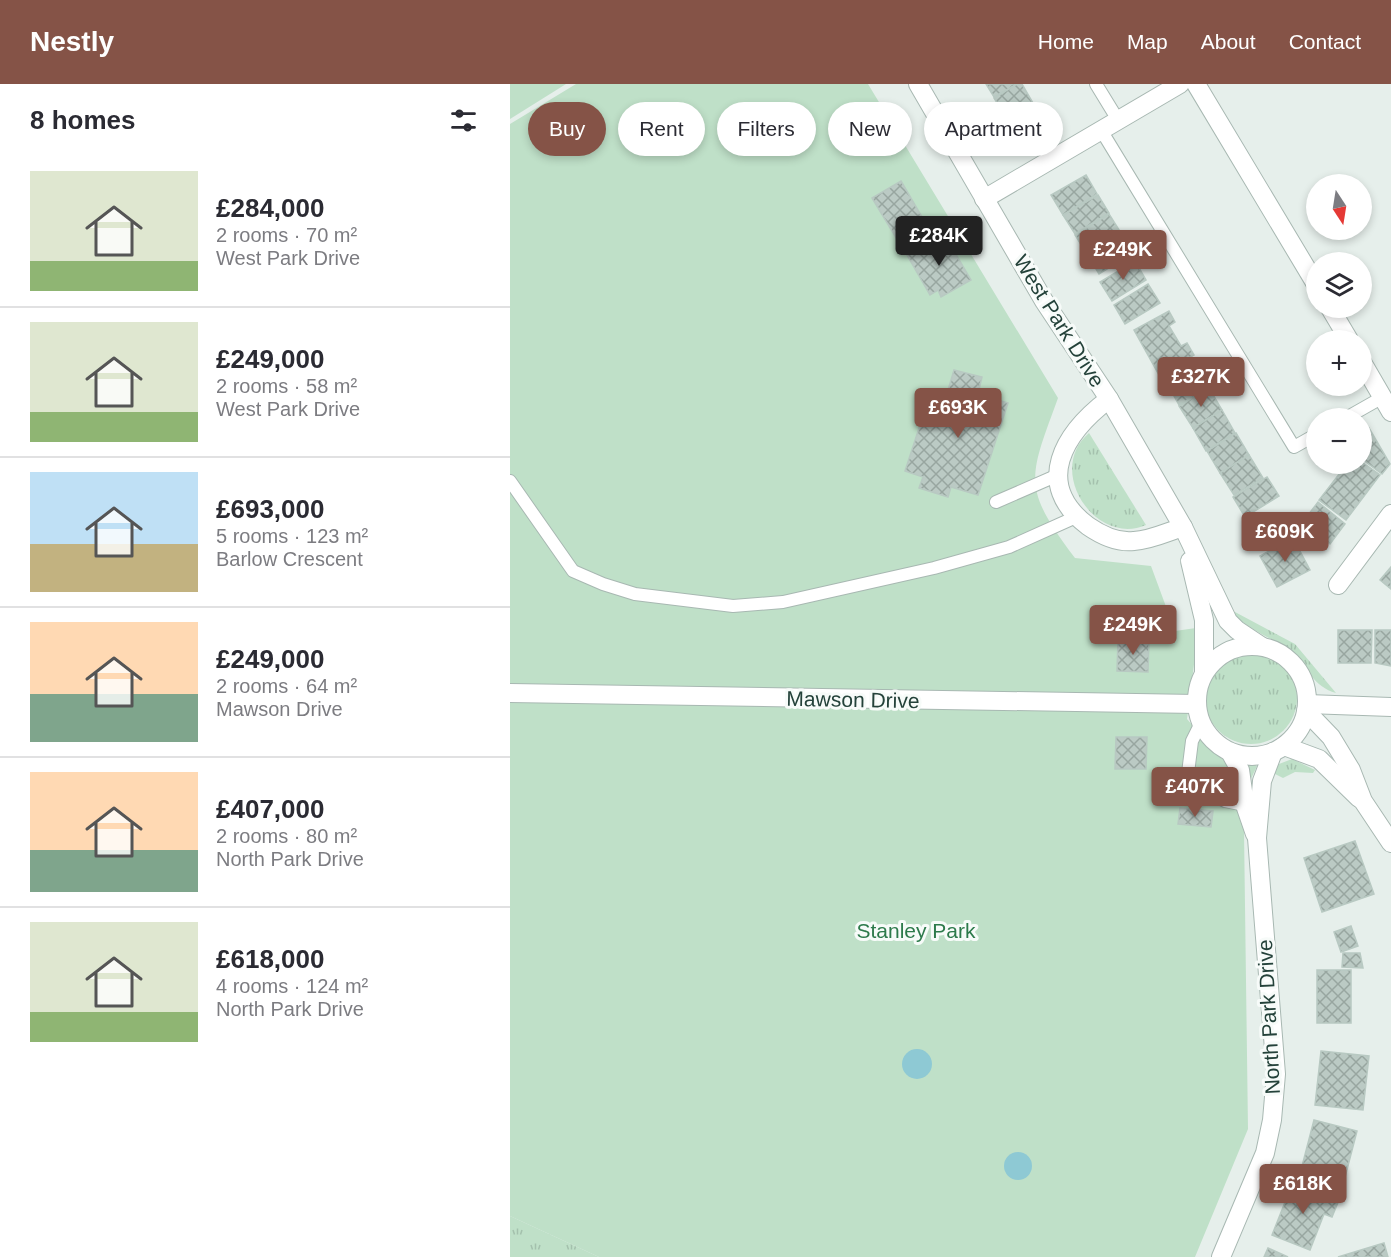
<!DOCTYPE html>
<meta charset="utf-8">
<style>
body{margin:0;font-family:Arial,sans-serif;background:#f2f2f3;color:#2b2b33;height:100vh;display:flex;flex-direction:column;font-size:22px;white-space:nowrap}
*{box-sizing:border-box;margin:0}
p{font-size:20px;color:#7c7c81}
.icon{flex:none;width:33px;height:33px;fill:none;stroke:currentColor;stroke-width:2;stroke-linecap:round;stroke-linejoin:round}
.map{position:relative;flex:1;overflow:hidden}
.side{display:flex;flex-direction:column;background:#fff;width:510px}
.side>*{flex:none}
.top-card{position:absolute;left:18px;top:18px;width:570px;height:54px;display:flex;gap:12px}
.needle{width:39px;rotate:168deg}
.controls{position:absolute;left:796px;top:90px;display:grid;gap:12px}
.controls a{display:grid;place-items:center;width:66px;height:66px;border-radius:50%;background:#fff;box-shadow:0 3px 9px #0003;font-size:30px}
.price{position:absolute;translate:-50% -51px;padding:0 14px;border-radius:6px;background:#855347;color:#fff;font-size:20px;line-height:39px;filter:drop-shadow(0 2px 3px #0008)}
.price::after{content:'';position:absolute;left:50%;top:36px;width:18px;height:14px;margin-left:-9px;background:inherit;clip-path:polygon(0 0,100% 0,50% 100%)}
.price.current{background:#222;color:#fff}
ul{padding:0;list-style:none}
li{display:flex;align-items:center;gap:18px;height:150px;padding:0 30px}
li+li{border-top:2px solid #e1e1e2}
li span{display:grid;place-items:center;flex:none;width:168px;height:120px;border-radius:0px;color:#555}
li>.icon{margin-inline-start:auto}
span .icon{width:72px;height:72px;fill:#fffc;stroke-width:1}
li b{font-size:26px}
h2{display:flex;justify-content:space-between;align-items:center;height:72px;padding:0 30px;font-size:26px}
.pill{padding:0 21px;border-radius:27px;background:#fff;box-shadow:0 3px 9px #0003;font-size:21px;line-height:54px}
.pill.current{background:#855347;color:#fff}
header{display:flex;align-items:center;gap:36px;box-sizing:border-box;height:84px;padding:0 30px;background:#855347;color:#fff}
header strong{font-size:28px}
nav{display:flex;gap:33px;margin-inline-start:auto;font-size:21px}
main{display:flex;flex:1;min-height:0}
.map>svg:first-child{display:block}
.grass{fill:url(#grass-tufts)}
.green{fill:#bfe0c8}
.water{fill:#8ec9d4}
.building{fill:url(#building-cross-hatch);stroke:#b8c9c2;stroke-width:1.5}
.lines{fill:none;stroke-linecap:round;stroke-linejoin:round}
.service-casing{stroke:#a8b8b2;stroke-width:14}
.minor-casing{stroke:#a8b8b2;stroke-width:20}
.tertiary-casing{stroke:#a8b8b2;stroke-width:20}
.service{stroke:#fff;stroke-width:12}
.minor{stroke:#fff;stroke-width:18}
.tertiary{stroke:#fff;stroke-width:18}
.labels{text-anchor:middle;stroke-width:6;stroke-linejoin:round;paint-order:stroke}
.street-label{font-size:21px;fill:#24423a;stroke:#f7fbf9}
.park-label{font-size:21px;fill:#2d7a4b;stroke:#f7fbf9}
</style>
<header>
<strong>Nestly</strong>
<nav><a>Home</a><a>Map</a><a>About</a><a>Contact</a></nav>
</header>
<main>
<section class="side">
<h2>8 homes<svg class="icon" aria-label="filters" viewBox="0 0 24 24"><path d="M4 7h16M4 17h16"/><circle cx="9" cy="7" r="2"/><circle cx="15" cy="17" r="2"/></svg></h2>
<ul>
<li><span style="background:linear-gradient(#dfe7d0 75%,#8fb573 0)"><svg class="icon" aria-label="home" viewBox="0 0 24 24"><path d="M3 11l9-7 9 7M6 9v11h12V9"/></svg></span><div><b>£284,000</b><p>2 rooms · 70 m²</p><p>West Park Drive</p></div></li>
<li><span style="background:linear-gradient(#dfe7d0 75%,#8fb573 0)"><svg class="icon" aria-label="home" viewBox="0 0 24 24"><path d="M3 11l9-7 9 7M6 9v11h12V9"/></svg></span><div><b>£249,000</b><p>2 rooms · 58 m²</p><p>West Park Drive</p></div></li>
<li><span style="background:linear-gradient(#bfe0f5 60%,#c2b280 0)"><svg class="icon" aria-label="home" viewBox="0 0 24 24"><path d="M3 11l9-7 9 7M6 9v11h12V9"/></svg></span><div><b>£693,000</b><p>5 rooms · 123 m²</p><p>Barlow Crescent</p></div></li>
<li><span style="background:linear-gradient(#ffd9b3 60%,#7fa58c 0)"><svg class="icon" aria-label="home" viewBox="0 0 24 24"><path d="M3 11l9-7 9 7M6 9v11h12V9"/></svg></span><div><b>£249,000</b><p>2 rooms · 64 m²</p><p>Mawson Drive</p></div></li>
<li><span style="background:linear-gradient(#ffd9b3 65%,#7fa58c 0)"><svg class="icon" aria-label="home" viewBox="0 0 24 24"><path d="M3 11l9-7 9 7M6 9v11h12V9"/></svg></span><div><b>£407,000</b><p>2 rooms · 80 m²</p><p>North Park Drive</p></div></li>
<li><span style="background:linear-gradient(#dfe7d0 75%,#8fb573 0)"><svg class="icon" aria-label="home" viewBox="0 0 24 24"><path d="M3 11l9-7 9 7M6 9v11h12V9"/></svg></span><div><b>£618,000</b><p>4 rooms · 124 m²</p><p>North Park Drive</p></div></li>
</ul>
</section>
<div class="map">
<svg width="881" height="1173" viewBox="0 0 881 1173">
<defs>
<pattern id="grass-tufts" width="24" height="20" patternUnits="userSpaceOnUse" patternTransform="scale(1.5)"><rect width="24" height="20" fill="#bfe0c8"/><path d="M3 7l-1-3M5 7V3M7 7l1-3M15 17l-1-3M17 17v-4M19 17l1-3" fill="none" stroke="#a4c1ad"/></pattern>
<pattern id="building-cross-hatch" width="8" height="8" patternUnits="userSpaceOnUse" patternTransform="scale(1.5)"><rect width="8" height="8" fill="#bbcac4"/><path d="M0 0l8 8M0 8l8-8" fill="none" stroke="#98a6a0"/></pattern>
</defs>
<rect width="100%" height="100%" fill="#e6efeb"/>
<g class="grass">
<path d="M579 349 636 441C585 463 535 386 579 349Z"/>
<path d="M725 528 785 560 826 609C804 603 797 583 781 569 763 553 741 548 722 529Z"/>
<circle cx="741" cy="614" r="46"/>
<polygon points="782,675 805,686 803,689 785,688 773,694 763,689 769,680"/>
<polygon points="0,1132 89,1173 0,1173"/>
</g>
<g class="green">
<polygon points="0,0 56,0 0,35"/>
<path d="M66 0H358L548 314C519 394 511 403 565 474L641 482 665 547 686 544 687 557 677 635 696 657 747 682 729 720 734 747 738 1045 685 1173H89L0 1132V40Z"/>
</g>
<g class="water">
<circle cx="407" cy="980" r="15"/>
<circle cx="508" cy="1082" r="14"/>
</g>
<g class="building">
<polygon points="476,0 507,0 484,13"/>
<polygon points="507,0 512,0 523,19 497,35 484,14"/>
<polygon points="524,19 536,41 510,56 497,35"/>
<polygon points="576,91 587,110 553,131 541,111"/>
<polygon points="391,97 419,145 391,162 362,114"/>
<polygon points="588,111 599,129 565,150 553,131"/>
<polygon points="599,130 611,149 577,170 565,151"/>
<polygon points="611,149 623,169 589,190 577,170"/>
<polygon points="434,150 461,196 431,213 428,206 420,211 397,171"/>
<polygon points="625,177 636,196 602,217 590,198"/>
<polygon points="638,200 650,219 615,240 604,221"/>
<polygon points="659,227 665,238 659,242 671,262 677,259 684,271 649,291 624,246"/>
<polygon points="444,286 472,293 468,310 498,319 468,411 441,403 438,413 409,404 413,393 395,387 412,335 428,340"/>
<polygon points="689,286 699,304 669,321 659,303"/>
<polygon points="699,304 712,326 683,344 669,322"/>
<polygon points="712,326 725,349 696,367 683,344"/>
<polygon points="859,344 880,380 872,390 852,375 852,355"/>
<polygon points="726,349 739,371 710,389 697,367"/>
<polygon points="739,371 753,394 724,411 710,389"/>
<polygon points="852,378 870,391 836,436 809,416 837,380"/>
<polygon points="757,393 769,412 735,433 723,413"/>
<polygon points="808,418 835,440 820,460 792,439"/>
<polygon points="783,454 800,486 767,503 750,472"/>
<polygon points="881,483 881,505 870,496"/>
<polygon points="828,546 862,546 861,579 828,579"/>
<polygon points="865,546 881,546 881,582 865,579"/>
<polygon points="608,555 639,556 638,588 607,587"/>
<polygon points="606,653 637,653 636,685 605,685"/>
<polygon points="670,724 703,727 701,743 668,740"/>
<polygon points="845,757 864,810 812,828 794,774"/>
<polygon points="841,842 848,862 831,868 824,848"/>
<polygon points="833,869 850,869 853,884 832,883"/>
<rect x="807" y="886" width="34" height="53"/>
<polygon points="811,967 859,972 853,1026 805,1021"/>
<polygon points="804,1036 847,1047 833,1101 790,1090"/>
<polygon points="783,1098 829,1116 822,1133 814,1130 800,1166 762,1151"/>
<polygon points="874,1159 878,1173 828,1173"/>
<polygon points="758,1164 778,1173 754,1173"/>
</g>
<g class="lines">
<defs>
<g id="service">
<polyline points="586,0 608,36"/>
<polyline points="591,46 784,363 807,350"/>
<polyline points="836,334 873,313"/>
<polyline points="0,397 63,487 93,500 125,510 223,522 273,518 424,484 499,463 566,433"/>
<polyline points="486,418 548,391"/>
<polyline points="691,639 682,657 677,697 715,717 740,722"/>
</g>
<g id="minor">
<polyline points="686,0 807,202"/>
<polyline points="474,115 670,0"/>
<polyline points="820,224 839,256"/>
<polyline points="852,278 881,328"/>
<path d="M599 315C554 349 522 400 578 442 591 451 607 459 624 457 641 456 657 448 673 443"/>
<polyline points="828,501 881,430"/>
<polyline points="0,609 686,620"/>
<polyline points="797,620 881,623"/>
</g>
<g id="tertiary">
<polyline points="408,0 534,217 599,315 673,443 718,537 727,546 751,562"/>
<polyline points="680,477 694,536 694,588"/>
<circle cx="742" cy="617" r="55"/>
<polyline points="796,627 821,653 841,686 853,717 881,759"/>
<polyline points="774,662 809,675 849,714"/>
<polyline points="720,668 730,686 735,721 745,750"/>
<polyline points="711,1173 755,1069 762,1036 766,990 747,754 752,697 763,668"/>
</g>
</defs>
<use href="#service" class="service-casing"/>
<use href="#minor" class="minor-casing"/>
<use href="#tertiary" class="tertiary-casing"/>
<use href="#service" class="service"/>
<use href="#minor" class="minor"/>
<use href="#tertiary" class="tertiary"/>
</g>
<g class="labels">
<g class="street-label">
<text transform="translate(549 237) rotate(58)" y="7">West Park Drive</text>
<text transform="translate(343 616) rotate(1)" y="7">Mawson Drive</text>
<text transform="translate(759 933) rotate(-93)" y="7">North Park Drive</text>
</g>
<g class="park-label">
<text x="406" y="854">Stanley Park</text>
</g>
</g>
</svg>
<div class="controls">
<a><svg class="needle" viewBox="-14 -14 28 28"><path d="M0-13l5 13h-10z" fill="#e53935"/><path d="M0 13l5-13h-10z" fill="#7c7c81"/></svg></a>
<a><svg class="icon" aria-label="layers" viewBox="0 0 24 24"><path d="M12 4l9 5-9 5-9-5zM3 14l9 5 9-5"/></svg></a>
<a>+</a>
<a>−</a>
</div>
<b class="price current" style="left:429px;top:183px">£284K</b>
<b class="price" style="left:613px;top:197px">£249K</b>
<b class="price" style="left:691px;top:324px">£327K</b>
<b class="price" style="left:448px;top:355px">£693K</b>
<b class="price" style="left:775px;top:479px">£609K</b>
<b class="price" style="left:623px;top:572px">£249K</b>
<b class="price" style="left:685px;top:734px">£407K</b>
<b class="price" style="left:793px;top:1131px">£618K</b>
<div class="top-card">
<a class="pill current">Buy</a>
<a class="pill">Rent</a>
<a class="pill">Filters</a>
<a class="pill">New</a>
<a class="pill">Apartment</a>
</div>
</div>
</main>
